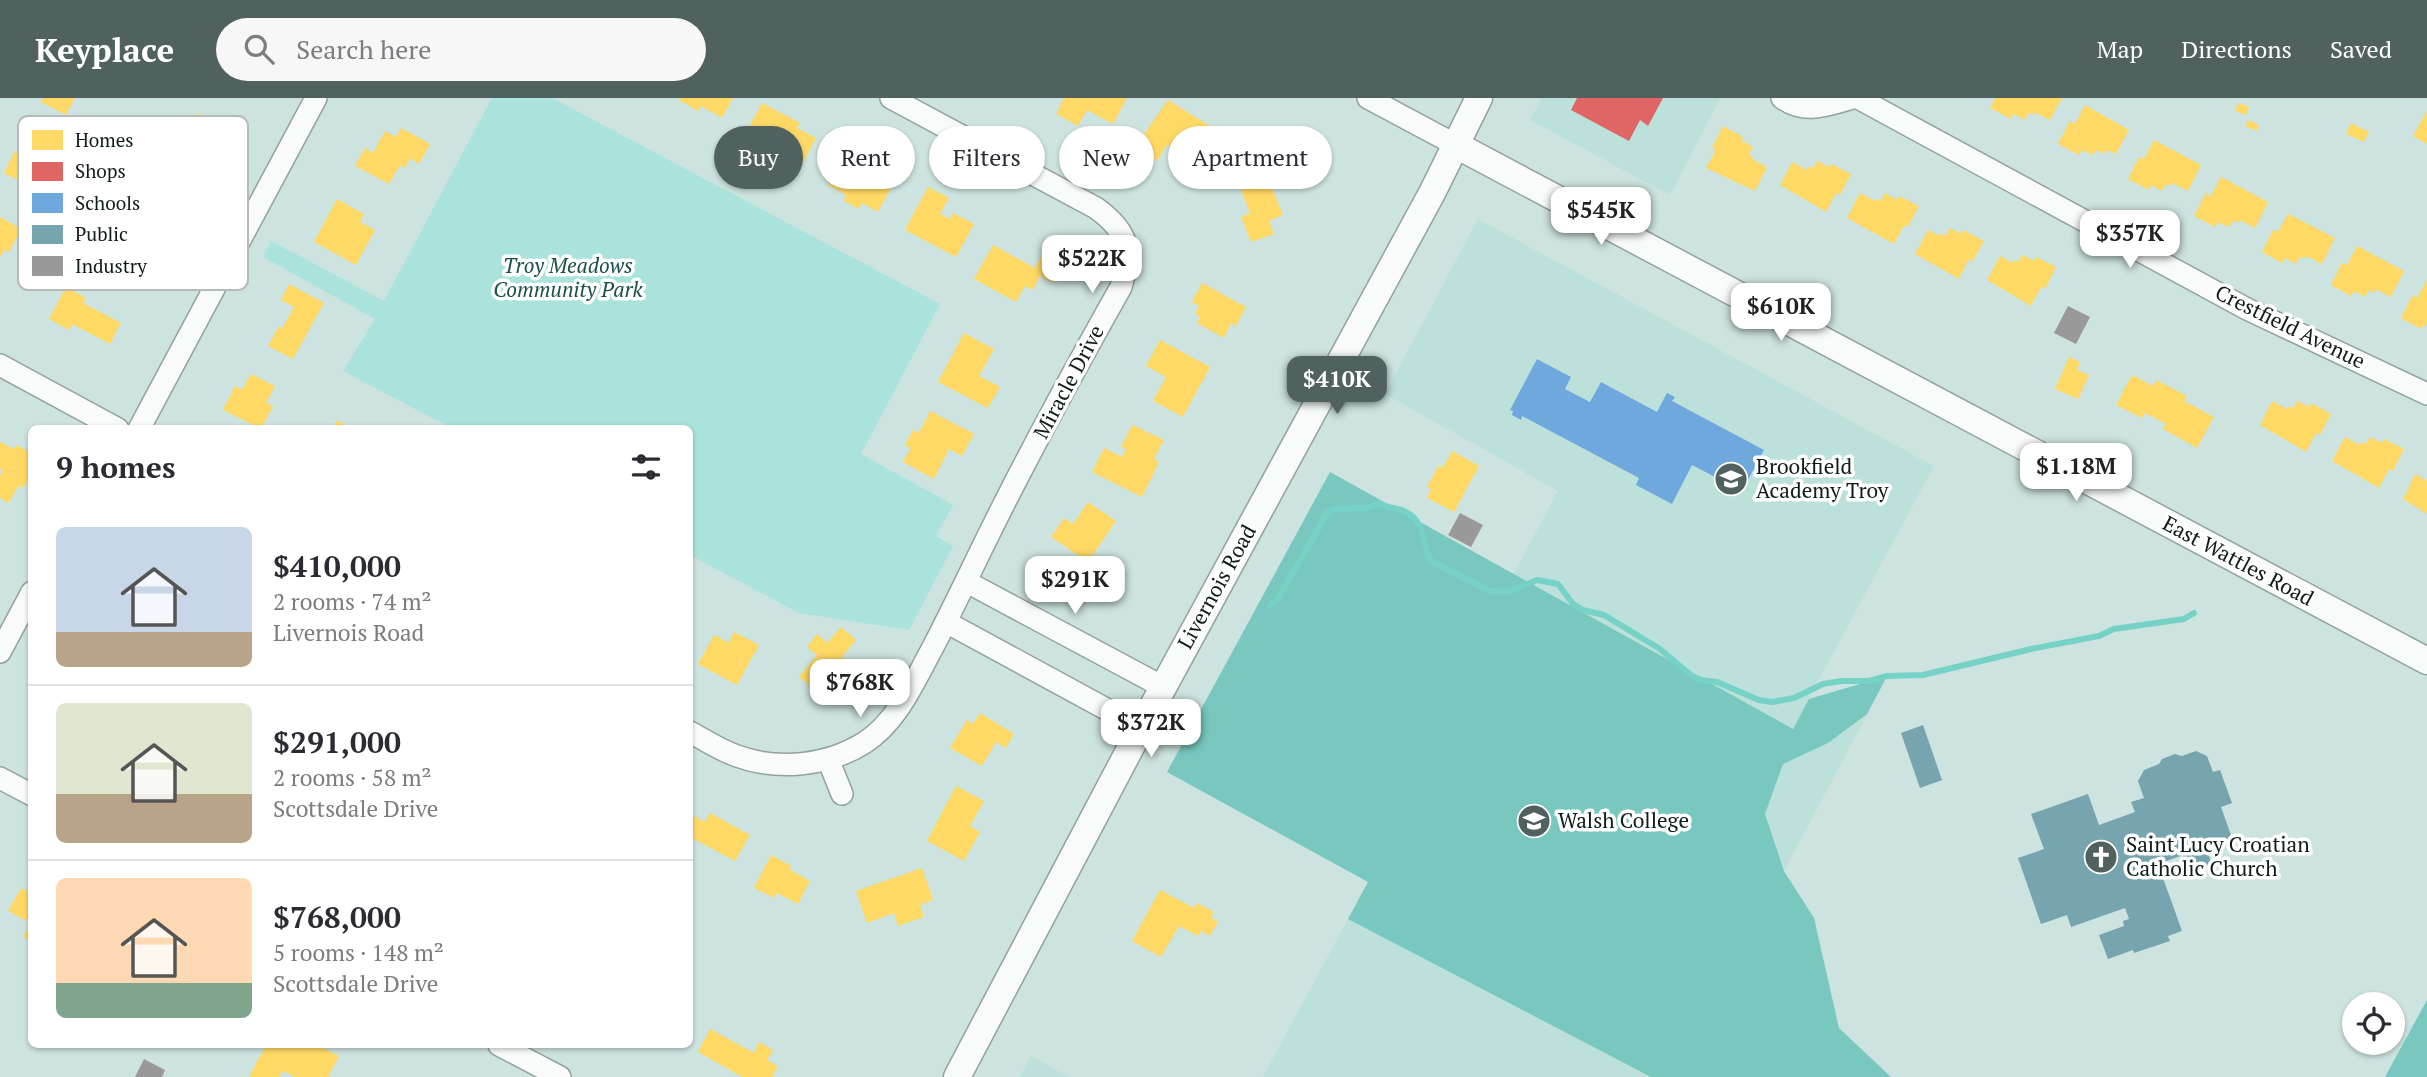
<!DOCTYPE html>
<meta charset="utf-8">
<style>
body{margin:0;font-family:"PT Serif",serif;background:#f7f7f7;color:#2b2b33;height:100vh;display:flex;flex-direction:column;font-size:26px;white-space:nowrap}
*{box-sizing:border-box;margin:0}
p{font-size:23px;color:#7c7c81}
.icon{flex:none;width:38px;height:38px;fill:none;stroke:currentColor;stroke-width:2;stroke-linecap:round;stroke-linejoin:round}
.map{position:relative;flex:1;overflow:hidden}
.drawer{position:absolute;left:28px;top:327px;width:665px;height:623px;display:flex;flex-direction:column;background:#fff;border-radius:10px;box-shadow:0 2px 5px #0004}
.drawer>*{flex:none}
.top-card{position:absolute;left:714px;top:28px;width:665px;height:63px;display:flex;gap:14px}
.buttons{position:absolute;left:2342px;top:894px;display:grid;gap:14px}
.buttons a{display:grid;place-items:center;width:63px;height:63px;border-radius:50%;background:#fff;box-shadow:0 2px 5px #0004;font-size:35px}
.price{position:absolute;translate:-50% -60px;padding:0 16px;border-radius:14px;background:#fff;color:#222;font-size:23px;line-height:46px;filter:drop-shadow(0 2px 4px #0008)}
.price::after{content:'';position:absolute;left:50%;top:42px;width:21px;height:16px;margin-left:-10px;background:inherit;clip-path:polygon(0 0,100% 0,50% 100%)}
.price.on{background:#50615f;color:#fff}
ul{padding:0;list-style:none}
li{display:flex;align-items:center;gap:21px;height:175px;padding:0 28px}
li+li{border-top:2px solid #e1e1e2}
li span{display:grid;place-items:center;flex:none;width:196px;height:140px;border-radius:10px;color:#555}
li>.icon{margin-inline-start:auto}
span .icon{width:84px;height:84px;fill:#fffc;stroke-width:1}
li b{font-size:30px}
h2{display:flex;justify-content:space-between;align-items:center;height:84px;padding:0 28px;font-size:30px}
.chip{padding:0 24px;border-radius:32px;background:#fff;box-shadow:0 2px 5px #0004;font-size:24px;line-height:63px}
.chip.on{background:#50615f;color:#fff}
header{display:flex;align-items:center;gap:42px;box-sizing:border-box;height:98px;padding:0 35px;background:#50615f;color:#fff}
header strong{font-size:33px}
nav{display:flex;gap:38px;margin-inline-start:auto;font-size:24px}
.search{width:490px;height:63px;background:#f7f7f7;display:flex;align-items:center;gap:18px;box-sizing:border-box;padding:0 24px;border-radius:38px;color:#7c7c81;font-size:26px}
.map>svg:first-child{display:block}
.built{fill:#bce0da}
.green{fill:#a9e3db}
.forest{fill:#78c8bf}
.homes{fill:#ffd966}
.shops{fill:#e06666}
.schools{fill:#6fa8dc}
.public{fill:#76a5af}
.industry{fill:#999}
.lines{fill:none;stroke-linecap:round;stroke-linejoin:round}
.stream{stroke:#76d2c7;stroke-width:6}
.minor-casing{stroke:#92a29f;stroke-width:24}
.major-casing{stroke:#92a29f;stroke-width:29}
.minor{stroke:#f8fbfa;stroke-width:21}
.major{stroke:#f8fbfa;stroke-width:26}
.labels{text-anchor:middle;stroke-width:7;stroke-linejoin:round;paint-order:stroke}
.park-label{font-size:21px;font-style:italic;fill:#1b4f4a;stroke:#fff}
.street-label{font-size:21px;fill:#0d1b1a;stroke:#fff}
.poi-label{font-size:21px;fill:#0d1b1a;stroke:#fff;text-anchor:start}
.key{fill:#fff;stroke:#b6bbba;stroke-width:2}
.key-label{font-size:19px;fill:#0d1b1a}
</style>
<header>
<strong>Keyplace</strong>
<div class="search"><svg class="icon" aria-label="search" viewBox="0 0 24 24"><circle cx="10" cy="10" r="6"/><path d="M15 15l6 6"/></svg>Search here</div>
<nav><a>Map</a><a>Directions</a><a>Saved</a></nav>
</header>
<div class="map">
<svg width="2427" height="979" viewBox="0 0 2427 979">
<rect width="100%" height="100%" fill="#cde3df"/>
<g class="built">
<polygon points="1542,0 1720,0 1670,97 1530,22"/>
<polygon points="1478,121 1934,368 1809,600 1885,583 1687,955 1730,979 1263,979 1368,784 1167,674 1513,477 1558,393 1385,296"/>
<polygon points="1031,958 1069,979 1020,979"/>
</g>
<polygon class="green" points="492,0 552,0 940,206 861,356 953,407 936,438 953,448 909,532 799,515 690,457 690,331 453,331 343,273 375,221 263,159 271,143 384,203"/>
<g class="forest">
<polygon points="1330,374 1793,631 1809,601 1887,578 1867,616 1828,645 1783,666 1765,716 1784,773 1814,820 1839,930 1891,979 1651,979 1348,821 1368,784 1167,674"/>
<polygon points="2427,902 2427,979 2385,979"/>
</g>
<g class="homes">
<polygon points="43,0 75,0 66,17 41,4"/>
<polygon points="680,0 733,0 722,20 701,8 698,13 679,2"/>
<polygon points="1064,0 1127,0 1113,26 1087,12 1078,28 1056,16"/>
<polygon points="1995,0 2062,0 2050,22 2034,14 2033,17 2028,15 2025,22 2013,16 2011,21 1990,10"/>
<polygon points="1168,2 1213,30 1192,63 1167,47 1157,63 1135,49"/>
<polygon points="762,5 800,25 797,30 816,40 802,67 763,46 768,37 750,27"/>
<polygon points="2239,5 2249,9 2246,17 2235,13"/>
<polygon points="2085,7 2129,32 2116,56 2107,52 2105,56 2096,52 2093,57 2082,52 2079,57 2058,46 2070,23 2075,26"/>
<polygon points="2427,13 2427,46 2413,38"/>
<polygon points="197,15 219,27 211,43 221,49 196,96 163,78"/>
<polygon points="2248,22 2259,27 2257,33 2245,28"/>
<polygon points="2351,25 2369,34 2364,44 2346,36"/>
<polygon points="1723,28 1743,39 1741,42 1753,49 1749,56 1753,59 1752,61 1767,69 1755,93 1706,70 1716,52 1712,50"/>
<polygon points="401,30 430,46 419,66 410,60 405,70 400,67 389,86 355,68 365,50 373,55 385,33 396,39"/>
<polygon points="43,34 65,46 42,89 27,81 24,85 4,75 15,53 25,58 33,43 37,45"/>
<polygon points="2154,42 2201,67 2188,93 2172,85 2171,88 2166,86 2162,93 2151,87 2149,92 2128,81 2139,59 2144,61"/>
<polygon points="849,48 868,58 858,76 863,79 868,70 894,84 878,114 862,105 859,111 844,103 846,97 828,87"/>
<polygon points="1246,61 1249,68 1261,63 1283,117 1269,123 1274,136 1251,144 1241,119 1250,115 1231,67"/>
<polygon points="1817,63 1829,69 1831,66 1851,76 1840,97 1836,95 1826,114 1780,87 1792,64 1807,72 1809,68 1813,71"/>
<polygon points="2221,79 2268,104 2255,130 2239,122 2238,125 2233,123 2229,129 2218,124 2215,129 2194,118 2206,95 2211,98"/>
<polygon points="928,89 949,100 940,116 950,121 953,115 974,126 956,159 905,132"/>
<polygon points="1860,95 1875,103 1877,101 1881,103 1885,95 1897,102 1899,98 1919,108 1908,129 1904,127 1894,146 1847,120"/>
<polygon points="337,101 364,116 360,124 375,132 356,167 314,144"/>
<polygon points="2288,116 2335,140 2322,166 2306,158 2304,161 2300,159 2296,166 2285,160 2282,165 2262,154 2273,132 2278,134"/>
<polygon points="0,119 21,131 9,154 4,152 0,159"/>
<polygon points="1950,130 1962,136 1963,132 1984,143 1972,164 1968,162 1959,181 1915,156 1928,132 1940,138 1941,135 1946,138"/>
<polygon points="993,147 1035,170 1045,151 1065,162 1053,185 1040,178 1033,192 1025,188 1016,204 974,181"/>
<polygon points="2357,148 2404,173 2391,199 2375,191 2374,195 2369,192 2365,199 2354,193 2351,198 2331,187 2342,165 2347,167"/>
<polygon points="2022,157 2034,163 2036,159 2056,169 2045,191 2041,189 2031,208 1987,182 2000,158 2012,165 2014,162 2018,164"/>
<polygon points="2427,182 2427,228 2424,226 2421,231 2401,220 2412,198 2417,200"/>
<polygon points="1202,185 1246,209 1236,228 1231,225 1224,240 1197,225 1200,219 1195,216 1199,208 1192,204"/>
<polygon points="289,186 324,205 293,261 268,248 279,228 282,231 294,209 281,202"/>
<polygon points="66,189 86,200 83,205 121,225 110,246 72,226 69,232 49,221"/>
<polygon points="964,235 994,251 979,278 1000,289 988,310 938,284"/>
<polygon points="1160,242 1210,269 1183,319 1153,303 1166,279 1146,268"/>
<polygon points="2069,259 2080,264 2077,272 2089,277 2078,301 2055,291"/>
<polygon points="251,276 275,288 266,305 273,308 261,331 223,312 235,288 242,292"/>
<polygon points="2132,277 2153,288 2156,282 2187,298 2184,303 2214,319 2197,350 2163,331 2166,326 2145,315 2142,320 2116,307"/>
<polygon points="2272,303 2287,311 2289,308 2293,311 2297,303 2309,309 2311,305 2331,316 2320,337 2316,335 2306,354 2260,327"/>
<polygon points="930,313 974,336 962,358 949,351 934,381 903,364 911,350 905,347 913,332 919,335"/>
<polygon points="337,322 352,331 332,331"/>
<polygon points="1132,327 1164,342 1154,361 1159,364 1142,399 1092,374 1104,350 1122,359 1126,351 1121,349"/>
<polygon points="2345,339 2360,347 2362,344 2366,346 2370,339 2382,345 2384,341 2404,351 2393,373 2389,371 2379,390 2332,363"/>
<polygon points="0,344 14,351 16,347 32,355 32,375 23,390 18,388 9,405 0,400 0,378 3,372 0,371"/>
<polygon points="1452,353 1479,368 1454,414 1427,400 1431,391 1427,389 1439,367 1443,370"/>
<polygon points="2415,376 2427,383 2427,416 2403,401"/>
<polygon points="1088,404 1116,423 1088,464 1051,439 1064,420 1073,426"/>
<polygon points="841,529 856,542 842,559 849,565 840,575 843,578 825,600 799,579 817,557 807,549 817,536 827,545"/>
<polygon points="734,534 759,547 737,587 698,566 714,537 729,545"/>
<polygon points="980,615 1014,636 1006,650 996,644 982,668 950,650 967,622 973,626"/>
<polygon points="956,688 984,703 970,728 980,734 964,763 927,743"/>
<polygon points="710,715 750,737 735,763 690,739 690,716 705,724"/>
<polygon points="771,757 791,768 789,771 810,783 798,806 777,795 774,800 754,790"/>
<polygon points="922,770 933,802 920,807 924,819 898,828 894,815 867,825 856,793"/>
<polygon points="21,790 32,796 32,843 23,839 31,825 8,813"/>
<polygon points="1160,792 1194,810 1197,805 1214,814 1211,820 1218,823 1210,838 1201,833 1198,838 1179,828 1161,859 1132,843"/>
<polygon points="710,931 754,955 759,944 773,952 767,962 778,968 772,979 742,979 698,954"/>
<polygon points="266,947 317,947 339,958 328,979 295,979 283,973 279,979 249,979"/>
</g>
<polygon class="shops" points="1577,0 1663,0 1648,28 1640,22 1629,43 1571,12"/>
<polygon class="schools" points="1537,261 1571,279 1565,291 1590,304 1601,284 1657,314 1667,295 1675,299 1672,303 1764,352 1742,393 1692,367 1672,406 1636,387 1639,380 1522,318 1521,322 1512,317 1513,313 1510,312"/>
<g class="public">
<polygon points="1923,627 1942,682 1920,690 1901,635"/>
<polygon points="2196,653 2207,658 2213,674 2220,672 2232,705 2221,709 2232,740 2216,746 2218,752 2208,756 2212,766 2197,772 2193,762 2186,765 2183,757 2158,766 2182,833 2168,838 2170,843 2134,855 2133,852 2108,861 2099,837 2124,828 2123,823 2129,821 2125,810 2071,829 2067,817 2041,826 2018,760 2044,751 2031,716 2088,696 2099,727 2135,714 2131,704 2144,700 2138,683 2144,672 2159,666 2162,661 2175,656 2182,658"/>
</g>
<g class="industry">
<polygon points="2068,208 2090,219 2076,246 2054,235"/>
<polygon points="1460,415 1483,427 1471,449 1448,437"/>
<polygon points="144,961 165,972 162,979 135,979"/>
</g>
<g class="lines">
<path class="stream" d="M1270 508 1277 502 1328 414 1335 411 1367 410 1379 405C1388 411 1397 409 1406 414 1426 424 1421 446 1431 463L1490 493 1508 494 1537 482 1558 486 1573 506 1583 512 1604 517 1660 551 1692 578 1701 582 1717 584 1759 602 1773 604 1794 600 1823 586 1841 583H1869L1887 578 1923 577 2031 551 2099 538 2114 531 2184 521 2194 515"/>
<defs>
<g id="minor">
<polyline points="1368,0 1456,47"/>
<path d="M1782 0C1805 17 1828 7 1853 0"/>
<polyline points="1858,0 2247,211 2427,296"/>
<polyline points="0,267 118,331"/>
<polyline points="139,331 316,0"/>
<polyline points="967,484 1163,589"/>
<polyline points="946,524 1141,630"/>
<polyline points="0,554 32,494"/>
<path d="M690 634C705 642 720 652 737 658 778 673 827 668 864 645 897 624 914 584 932 551 957 503 980 453 1005 404 1042 331 1081 260 1121 189 1132 151 1129 134 1096 110L891 0"/>
<polyline points="828,661 842,696"/>
<polyline points="0,680 32,697"/>
<polyline points="499,947 560,979"/>
</g>
<g id="major">
<polyline points="1456,47 2427,563"/>
<polyline points="957,979 1141,630 1432,95 1479,0"/>
</g>
</defs>
<use href="#minor" class="minor-casing"/>
<use href="#major" class="major-casing"/>
<use href="#minor" class="minor"/>
<use href="#major" class="major"/>
</g>
<defs>
<symbol id="school-disc" viewBox="-11 -11 22 22"><circle r="9.5" fill="#50615f" stroke="#fff"/><path d="M0-5L7-2L0 1L-7-2ZM-4 1L0 2.5L4 1V4Q0 6-4 4Z" fill="#fff"/></symbol>
<symbol id="university-disc" viewBox="-11 -11 22 22"><circle r="9.5" fill="#50615f" stroke="#fff"/><path d="M0-5L7-2L0 1L-7-2ZM-4 1L0 2.5L4 1V4Q0 6-4 4Z" fill="#fff"/></symbol>
<symbol id="church-disc" viewBox="-11 -11 22 22"><circle r="9.5" fill="#50615f" stroke="#fff"/><path d="M-1.2-6h2.4v3.5h3.3v2.4h-3.3V6h-2.4V-.1h-3.3v-2.4h3.3Z" fill="#fff"/></symbol>
</defs>
<g fill-rule="evenodd">
<use href="#school-disc" x="1712" y="362" width="38" height="38"/>
<use href="#university-disc" x="1515" y="704" width="38" height="38"/>
<use href="#church-disc" x="2082" y="740" width="38" height="38"/>
</g>
<g class="labels">
<g class="park-label">
<text x="568" y="175">Troy Meadows<tspan x="568" dy="24">Community Park</tspan></text>
</g>
<g class="street-label">
<text transform="translate(2290 229) rotate(26)" y="7">Crestfield Avenue</text>
<text transform="translate(1069 284) rotate(-62)" y="7">Miracle Drive</text>
<text transform="translate(2238 463) rotate(28)" y="7">East Wattles Road</text>
<text transform="translate(1217 489) rotate(-61)" y="7">Livernois Road</text>
</g>
<g class="poi-label">
<text x="1756" y="376">Brookfield<tspan x="1756" dy="24">Academy Troy</tspan></text>
<text x="1558" y="730">Walsh College</text>
<text x="2126" y="754">Saint Lucy Croatian<tspan x="2126" dy="24">Catholic Church</tspan></text>
</g>
</g>
<rect x="18" y="18" width="230" height="174" rx="10" class="key"/>
<rect x="32" y="32" width="31" height="20" fill="#ffd966"/>
<rect x="32" y="64" width="31" height="19" fill="#e06666"/>
<rect x="32" y="95" width="31" height="20" fill="#6fa8dc"/>
<rect x="32" y="127" width="31" height="19" fill="#76a5af"/>
<rect x="32" y="158" width="31" height="20" fill="#999"/>
<g class="key-label">
<text x="75" y="49">Homes</text>
<text x="75" y="80">Shops</text>
<text x="75" y="112">Schools</text>
<text x="75" y="143">Public</text>
<text x="75" y="175">Industry</text>
</g>
</svg>
<div class="buttons">
<a><svg class="icon" aria-label="locate" viewBox="0 0 24 24"><circle cx="12" cy="12" r="6"/><path d="M12 2v4M12 18v4M2 12h4M18 12h4"/></svg></a>
</div>
<b class="price" style="left:1601px;top:149px">$545K</b>
<b class="price" style="left:2130px;top:172px">$357K</b>
<b class="price" style="left:1092px;top:197px">$522K</b>
<b class="price" style="left:1781px;top:245px">$610K</b>
<b class="price on" style="left:1337px;top:318px">$410K</b>
<b class="price" style="left:2076px;top:405px">$1.18M</b>
<b class="price" style="left:1075px;top:518px">$291K</b>
<b class="price" style="left:860px;top:621px">$768K</b>
<b class="price" style="left:1151px;top:661px">$372K</b>
<div class="top-card">
<a class="chip on">Buy</a>
<a class="chip">Rent</a>
<a class="chip">Filters</a>
<a class="chip">New</a>
<a class="chip">Apartment</a>
</div>
<section class="drawer">
<h2>9 homes<svg class="icon" aria-label="filters" viewBox="0 0 24 24"><path d="M4 7h16M4 17h16"/><circle cx="9" cy="7" r="2"/><circle cx="15" cy="17" r="2"/></svg></h2>
<ul>
<li><span style="background:linear-gradient(#c9d6e8 75%,#b9a48a 0)"><svg class="icon" aria-label="home" viewBox="0 0 24 24"><path d="M3 11l9-7 9 7M6 9v11h12V9"/></svg></span><div><b>$410,000</b><p>2 rooms · 74 m²</p><p>Livernois Road</p></div></li>
<li><span style="background:linear-gradient(#dfe7d0 65%,#b9a48a 0)"><svg class="icon" aria-label="home" viewBox="0 0 24 24"><path d="M3 11l9-7 9 7M6 9v11h12V9"/></svg></span><div><b>$291,000</b><p>2 rooms · 58 m²</p><p>Scottsdale Drive</p></div></li>
<li><span style="background:linear-gradient(#ffd9b3 75%,#7fa58c 0)"><svg class="icon" aria-label="home" viewBox="0 0 24 24"><path d="M3 11l9-7 9 7M6 9v11h12V9"/></svg></span><div><b>$768,000</b><p>5 rooms · 148 m²</p><p>Scottsdale Drive</p></div></li>
</ul>
</section>
</div>
